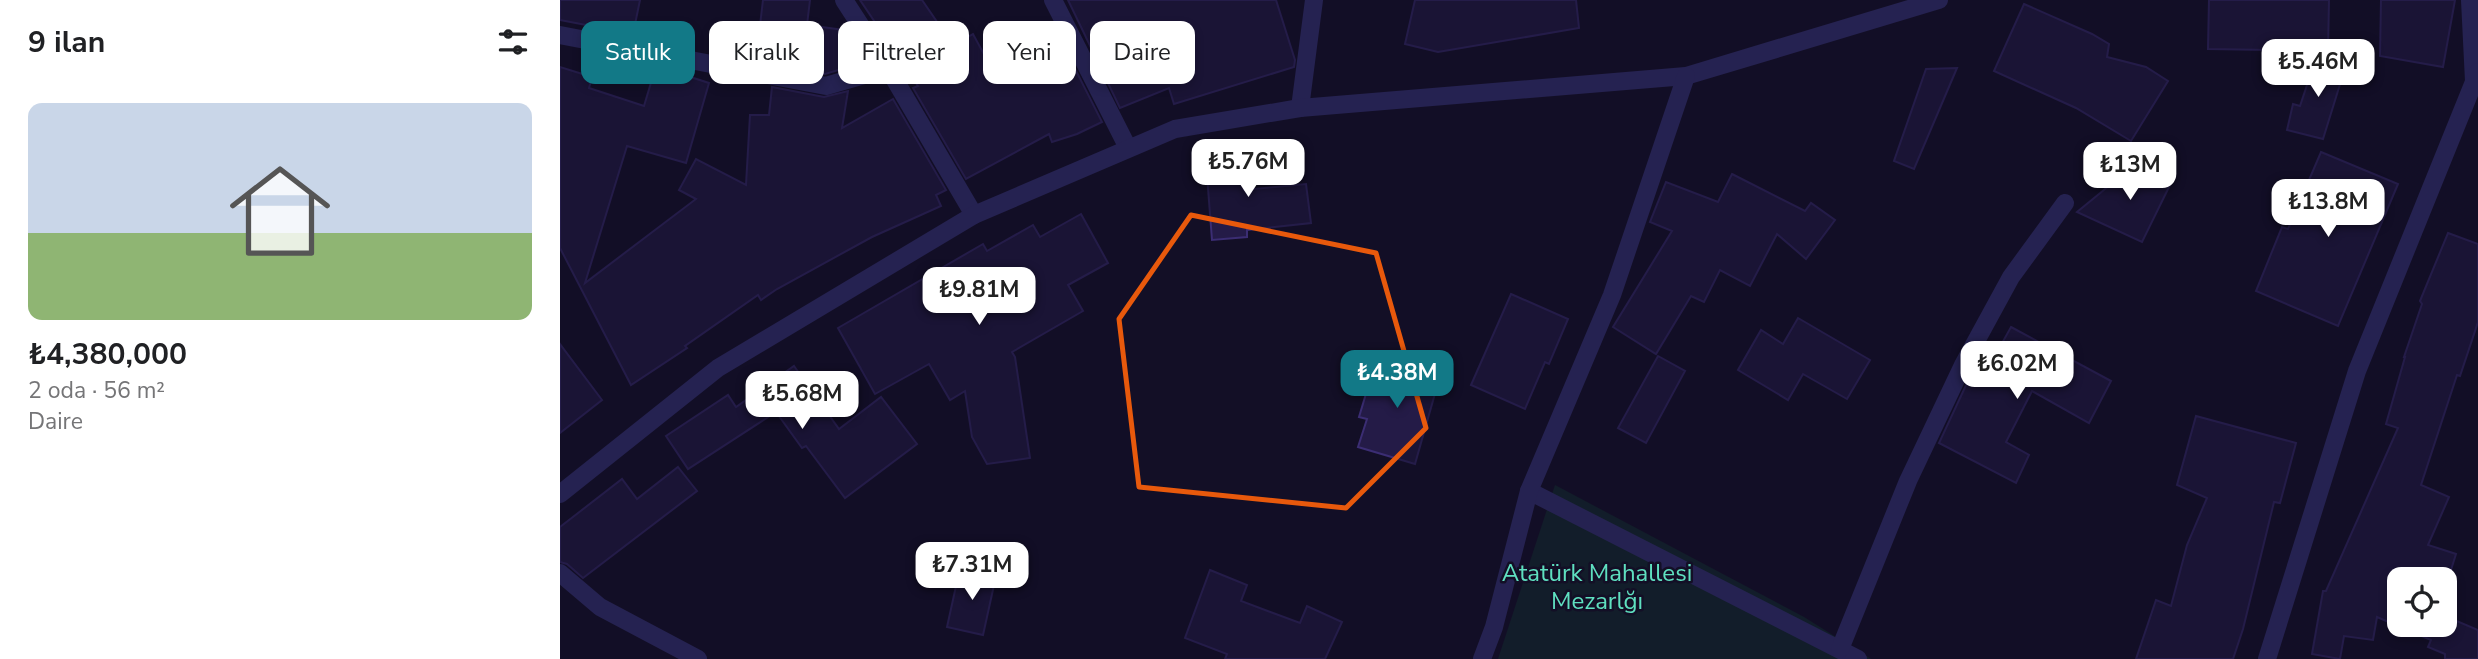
<!DOCTYPE html>
<html lang="tr">
<meta charset="utf-8">
<style>
body{margin:0;font-family:"Nunito Sans",sans-serif;background:#f2f2f2;color:#202124;height:100vh;display:flex;flex-direction:column;font-size:26px;white-space:nowrap}
*{box-sizing:border-box;margin:0}
p{font-size:23px;color:#757577}
.icon{flex:none;width:38px;height:38px;fill:none;stroke:currentColor;stroke-width:2;stroke-linecap:round;stroke-linejoin:round}
.map{position:relative;flex:1;overflow:hidden}
.details{display:flex;flex-direction:column;background:#fff;width:560px}
.details>*{flex:none}
.banner{position:absolute;left:21px;top:21px;width:665px;height:63px;display:flex;gap:14px}
.tools{position:absolute;left:1827px;top:567px;display:grid;gap:14px}
.tools a{display:grid;place-items:center;width:70px;height:70px;border-radius:14px;background:#fff;box-shadow:0 4px 10px #0003;font-size:35px}
.price{position:absolute;translate:-50% -60px;padding:0 16px;border-radius:14px;background:#fff;color:#222;font-size:23px;line-height:46px;filter:drop-shadow(0 2px 4px #0008)}
.price::after{content:'';position:absolute;left:50%;top:42px;width:21px;height:16px;margin-left:-10px;background:inherit;clip-path:polygon(0 0,100% 0,50% 100%)}
.price.active{background:#127987;color:#fff}
ul{padding:0;list-style:none}
li{display:grid;align-content:center;gap:14px;height:371px;padding:0 28px}
li span{display:grid;place-items:center;height:217px;border-radius:14px;color:#555}
li>.icon{margin-inline-start:auto}
span .icon{width:126px;height:126px;fill:#fffc;stroke-width:1}
li b{font-size:30px}
h2{display:flex;justify-content:space-between;align-items:center;height:84px;padding:0 28px;font-size:30px}
.chip{padding:0 24px;border-radius:14px;background:#fff;box-shadow:0 4px 10px #0003;font-size:24px;line-height:63px}
.chip.active{background:#127987;color:#fff}
main{display:flex;flex:1;min-height:0}
.map>svg:first-child{display:block}
.green{fill:#12302f}
.building{fill:#241b47;stroke:#3b2d73;stroke-width:2}
.lines{fill:none;stroke-linecap:round;stroke-linejoin:round}
.street{stroke:#3d3a85;stroke-width:18}
.marked{fill:none;stroke:#e8590c;stroke-width:5;stroke-linejoin:round}
.labels{text-anchor:middle;stroke-width:5;stroke-linejoin:round;paint-order:stroke}
.park-label{font-size:24px;fill:#5fe0c0;stroke:#130f26}
</style>
<main>
<section class="details">
<h2>9 ilan<svg class="icon" aria-label="filters" viewBox="0 0 24 24"><path d="M4 7h16M4 17h16"/><circle cx="9" cy="7" r="2"/><circle cx="15" cy="17" r="2"/></svg></h2>
<ul>
<li><span style="background:linear-gradient(#c9d6e8 60%,#8fb573 0)"><svg class="icon" aria-label="home" viewBox="0 0 24 24"><path d="M3 11l9-7 9 7M6 9v11h12V9"/></svg></span><div><b>₺4,380,000</b><p>2 oda · 56 m²</p><p>Daire</p></div></li>
</ul>
</section>
<div class="map">
<svg width="1918" height="659" viewBox="0 0 1918 659">
<rect width="100%" height="100%" fill="#130f26"/>
<polygon class="green" points="995,485 1244,617 1311,659 938,659"/>
<g class="building">
<polygon points="0,0 80,0 73,34 0,20"/>
<polygon points="203,0 250,0 247,25 291,31 297,41 292,66 265,74 214,64 215,53 197,51"/>
<polygon points="300,0 362,0 393,45 413,34 439,82 505,49 542,122 517,134 492,142 489,134 406,179 353,88 358,86"/>
<polygon points="508,0 716,0 735,60 734,67 614,104 609,88 560,108"/>
<polygon points="855,0 1016,0 1019,28 878,52 845,44"/>
<polygon points="1649,0 1769,0 1768,51 1648,49"/>
<polygon points="1821,0 1895,0 1883,67 1820,56"/>
<polygon points="1464,4 1532,34 1549,44 1547,57 1586,67 1608,81 1571,141 1516,108 1434,71"/>
<polygon points="1757,55 1786,65 1763,139 1727,130 1733,104 1740,106"/>
<polygon points="96,66 149,83 126,163 67,146 25,283 136,199 119,190 136,159 186,185 190,115 209,115 212,87 264,97 288,91 282,128 333,99 386,190 376,195 381,206 312,237 217,289 201,300 198,295 125,346 127,348 71,385 0,248 0,67 32,77 29,88 84,106"/>
<polygon points="1397,68 1354,169 1334,161 1366,69"/>
<polygon points="680,147 684,190 746,184 751,223 687,230 687,237 652,240 645,149"/>
<polygon points="1761,152 1838,184 1778,326 1696,291 1722,227 1728,229"/>
<polygon points="1577,163 1612,181 1582,242 1517,212"/>
<polygon points="1172,174 1245,211 1251,203 1275,220 1246,259 1217,234 1190,286 1160,270 1144,302 1131,296 1096,354 1053,327 1112,231 1090,222 1106,182 1158,202"/>
<polygon points="521,214 548,263 508,285 523,311 452,352 455,357 470,458 427,464 412,437 405,391 390,400 369,364 315,394 278,328 423,244 427,251 473,225 480,237"/>
<polygon points="1888,233 1918,244 1918,322 1900,376 1897,375 1861,485 1889,497 1868,545 1896,554 1885,589 1885,579 1839,579 1839,625 1885,625 1885,616 1918,630 1918,659 1885,659 1885,654 1868,647 1871,640 1817,617 1813,640 1784,636 1780,659 1752,654 1763,591 1766,591 1838,428 1826,424 1845,357 1844,357 1862,304 1860,301"/>
<polygon points="951,294 1008,319 989,364 985,362 965,409 911,385"/>
<polygon points="1238,318 1310,360 1287,399 1243,374 1228,400 1178,370 1201,330 1223,344"/>
<polygon points="1451,327 1551,381 1529,423 1472,391 1446,442 1469,455 1456,483 1379,443 1415,366 1426,372"/>
<polygon points="0,344 42,400 0,433"/>
<polygon points="1098,356 1125,371 1086,443 1058,428"/>
<polygon points="817,357 880,376 855,464 798,447 807,419 799,417"/>
<polygon points="234,366 279,429 321,397 357,444 285,498 246,446 242,448 216,412 128,469 106,436 168,395 176,407"/>
<polygon points="1636,416 1736,443 1720,503 1714,502 1683,629 1673,659 1576,659 1596,600 1611,606 1627,545 1647,498 1617,485"/>
<polygon points="118,467 137,491 23,578 7,564 0,562 0,527 62,479 77,499"/>
<polygon points="400,568 436,576 423,635 387,627"/>
<polygon points="650,570 687,585 681,601 740,623 747,606 782,622 765,659 665,659 667,654 625,638"/>
</g>
<g class="lines">
<g class="street">
<polyline points="284,0 328,68"/>
<polyline points="493,0 568,148"/>
<polyline points="1910,0 1914,81"/>
<polyline points="0,35 266,86 328,68 414,215"/>
<polyline points="740,108 754,0"/>
<polyline points="969,491 1298,659"/>
<polyline points="0,494 158,368 414,215 615,129 740,108 1126,76 1379,0"/>
<polyline points="0,573 40,607 138,659"/>
<polyline points="1280,649 1348,481 1403,365 1451,277 1505,203"/>
<polyline points="922,659 934,627 969,491 1052,295 1126,76"/>
<polyline points="1707,659 1797,371 1918,72"/>
</g>
</g>
<path d="M0 0H1918V659H0ZM631 215 816 253 866 428 786 508 579 487 559 319Z" fill="#130f26" fill-opacity=".55" fill-rule="evenodd"/>
<path class="marked" d="M631 215 816 253 866 428 786 508 579 487 559 319Z"/>
<g class="labels">
<g class="park-label">
<text x="1037" y="581">Atatürk Mahallesi<tspan x="1037" dy="28">Mezarlğı</tspan></text>
</g>
</g>
</svg>
<div class="tools">
<a><svg class="icon" aria-label="locate" viewBox="0 0 24 24"><circle cx="12" cy="12" r="6"/><path d="M12 2v4M12 18v4M2 12h4M18 12h4"/></svg></a>
</div>
<b class="price" style="left:1758px;top:99px">₺5.46M</b>
<b class="price" style="left:688px;top:199px">₺5.76M</b>
<b class="price" style="left:1570px;top:202px">₺13M</b>
<b class="price" style="left:1768px;top:239px">₺13.8M</b>
<b class="price" style="left:419px;top:327px">₺9.81M</b>
<b class="price" style="left:1457px;top:401px">₺6.02M</b>
<b class="price active" style="left:837px;top:410px">₺4.38M</b>
<b class="price" style="left:242px;top:431px">₺5.68M</b>
<b class="price" style="left:412px;top:602px">₺7.31M</b>
<div class="banner">
<a class="chip active">Satılık</a>
<a class="chip">Kiralık</a>
<a class="chip">Filtreler</a>
<a class="chip">Yeni</a>
<a class="chip">Daire</a>
</div>
</div>
</main>
